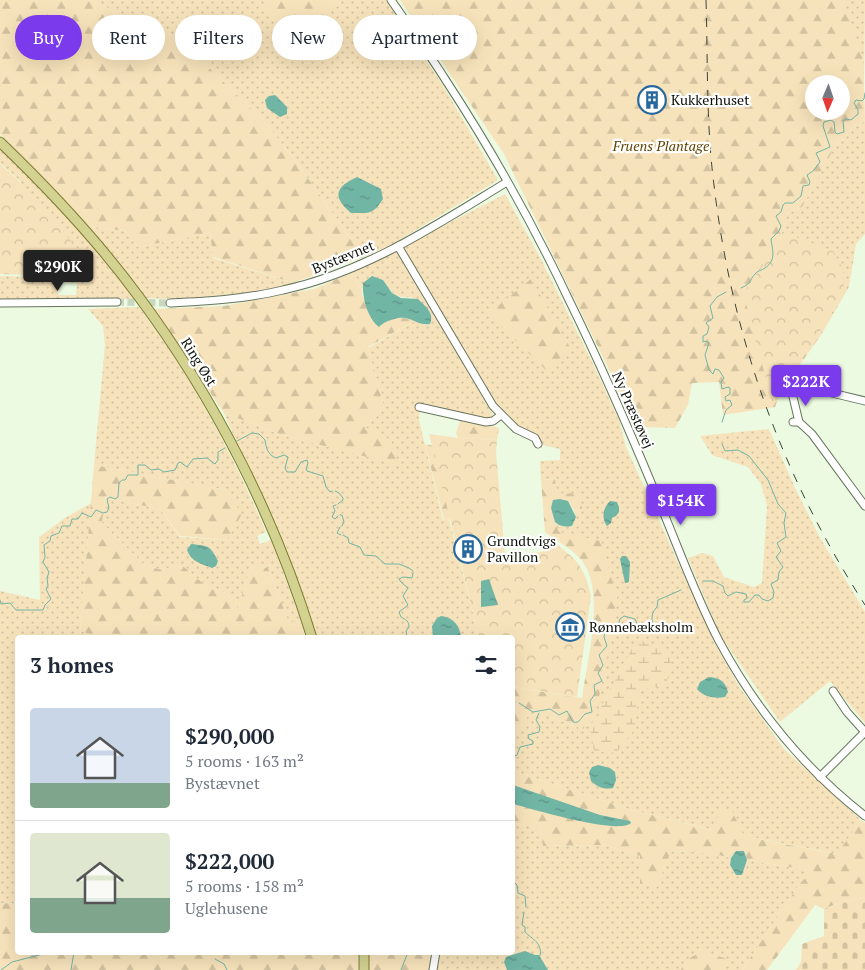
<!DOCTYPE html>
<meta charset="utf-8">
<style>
body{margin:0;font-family:"PT Serif",serif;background:#f2f2f3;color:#1f2937;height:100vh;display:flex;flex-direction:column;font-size:19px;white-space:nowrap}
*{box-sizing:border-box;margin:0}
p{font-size:16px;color:#747a83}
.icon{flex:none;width:28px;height:28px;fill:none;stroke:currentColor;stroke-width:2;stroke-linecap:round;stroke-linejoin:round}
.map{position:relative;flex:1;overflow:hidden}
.drawer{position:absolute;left:15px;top:635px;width:500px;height:320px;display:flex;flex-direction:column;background:#fff;border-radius:5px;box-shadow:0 5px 20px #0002}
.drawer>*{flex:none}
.banner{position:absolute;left:15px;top:15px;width:500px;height:45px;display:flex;gap:10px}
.needle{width:32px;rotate:182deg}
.tools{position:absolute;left:805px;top:75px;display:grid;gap:10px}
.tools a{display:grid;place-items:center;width:45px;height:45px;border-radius:50%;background:#fff;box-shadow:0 5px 20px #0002;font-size:25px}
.price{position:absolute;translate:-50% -42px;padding:0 11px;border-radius:5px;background:#7c3aed;color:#fff;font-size:16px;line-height:32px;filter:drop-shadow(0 1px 2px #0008)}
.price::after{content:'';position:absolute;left:50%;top:30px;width:15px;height:11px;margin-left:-8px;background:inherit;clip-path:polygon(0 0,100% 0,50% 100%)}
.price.active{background:#222;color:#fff}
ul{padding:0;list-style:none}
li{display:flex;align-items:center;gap:15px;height:125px;padding:0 15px}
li+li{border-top:1px solid #e0e1e3}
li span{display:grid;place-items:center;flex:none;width:140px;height:100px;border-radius:5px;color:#555}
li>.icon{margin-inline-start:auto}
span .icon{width:60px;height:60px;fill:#fffc;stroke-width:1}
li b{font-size:21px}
h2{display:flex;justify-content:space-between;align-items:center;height:60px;padding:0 15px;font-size:21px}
.pill{padding:0 18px;border-radius:22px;background:#fff;box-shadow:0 5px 20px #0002;font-size:18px;line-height:45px}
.pill.active{background:#7c3aed;color:#fff}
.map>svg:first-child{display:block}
.grass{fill:url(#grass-dots);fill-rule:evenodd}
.forest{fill:url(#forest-firs);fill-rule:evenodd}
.wetland{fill:url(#wetland-marsh)}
.cemetery{fill:url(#cemetery-stones)}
.park{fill:url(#park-crowns)}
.water{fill:url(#water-ripples)}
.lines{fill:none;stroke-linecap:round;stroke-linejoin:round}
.stream{stroke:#71b5a5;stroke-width:1}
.minor-tunnel{stroke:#cad7c0;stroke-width:7;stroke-dasharray:7 3.5;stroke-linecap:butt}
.minor-casing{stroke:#68755e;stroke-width:9}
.major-casing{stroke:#7b7b31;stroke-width:11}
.minor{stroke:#fff;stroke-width:7}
.major{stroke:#d3d290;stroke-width:9}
.rail{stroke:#3e4438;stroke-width:1;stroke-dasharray:9 9;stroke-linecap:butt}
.labels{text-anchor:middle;stroke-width:4.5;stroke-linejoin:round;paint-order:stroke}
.poi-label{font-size:14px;fill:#0e120a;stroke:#fff;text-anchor:start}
.park-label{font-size:14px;font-style:italic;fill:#5e4601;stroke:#fff}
.street-label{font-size:14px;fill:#0e120a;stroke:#fff}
</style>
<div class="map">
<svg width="865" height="970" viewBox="0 0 865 970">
<defs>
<pattern id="grass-dots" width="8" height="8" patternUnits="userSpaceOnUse" patternTransform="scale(1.25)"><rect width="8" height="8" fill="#f7e3bb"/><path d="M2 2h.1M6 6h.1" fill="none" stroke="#d3c29f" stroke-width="1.8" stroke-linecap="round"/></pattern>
<pattern id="forest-firs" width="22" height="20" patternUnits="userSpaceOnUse" patternTransform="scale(1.25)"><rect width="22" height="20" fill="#f7e3bb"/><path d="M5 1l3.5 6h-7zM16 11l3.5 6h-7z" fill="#d3c29f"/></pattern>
<pattern id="wetland-marsh" width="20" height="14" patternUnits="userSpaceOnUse" patternTransform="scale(1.25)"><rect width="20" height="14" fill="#f7e3bb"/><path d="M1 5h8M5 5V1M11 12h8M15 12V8" fill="none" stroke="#d3c29f"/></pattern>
<pattern id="cemetery-stones" width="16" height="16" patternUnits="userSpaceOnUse" patternTransform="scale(1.25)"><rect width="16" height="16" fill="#f7e3bb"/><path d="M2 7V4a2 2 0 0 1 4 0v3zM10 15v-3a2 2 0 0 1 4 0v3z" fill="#d3c29f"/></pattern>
<pattern id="park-crowns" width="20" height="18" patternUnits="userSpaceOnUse" patternTransform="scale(1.25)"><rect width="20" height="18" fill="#f7e3bb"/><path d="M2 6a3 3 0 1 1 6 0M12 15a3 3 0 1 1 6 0" fill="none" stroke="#d3c29f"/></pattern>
<pattern id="water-ripples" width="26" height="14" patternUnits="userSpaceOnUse" patternTransform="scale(1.25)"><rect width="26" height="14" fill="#71b5a5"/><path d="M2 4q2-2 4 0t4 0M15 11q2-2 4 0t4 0" fill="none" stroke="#5b9285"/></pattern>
</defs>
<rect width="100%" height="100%" fill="#ebfae0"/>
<g class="grass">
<polygon points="90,0 386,0 442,84 498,180 393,244 364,257 297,163 264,121 178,38 167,34 144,34 128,17"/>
<polygon points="844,0 865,0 864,85"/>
<polygon points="865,120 865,234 856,244 849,287 821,335 771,269 788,213 802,207 832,152 851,129 862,123"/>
<path d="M0 145 56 201 105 259 136 299 0 300V276L90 279 18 179 0 163ZM58 282 77 283 76 295H58Z"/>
<path d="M505 194 541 259 593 364 619 420 626 447 714 642 740 688 784 749 861 820 838 854 713 830 632 810 513 771V731L517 732 532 710 583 729 617 598 574 536 559 532 555 522C561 527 565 527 572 526L576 517 574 510 582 509 557 494 555 479 541 480 540 461 560 460V449L542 445 538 436 517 426 495 405 402 247Z"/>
<path d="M88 226 125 231 138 247 210 233 213 258 293 283C280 290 266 291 252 293 216 299 181 300 145 298Z"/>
<path d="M398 251 492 413V419L486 421 420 406 419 420 443 520 449 519 479 637H317L309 613 224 413 282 435 398 464 365 427 384 407 368 348 415 321 425 325 430 324C435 311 420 304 411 297 395 299 392 293 383 280L363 283 362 294 353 272Z"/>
<path d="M139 307C154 328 170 349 183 371 215 422 242 476 266 532L257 536 260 544 271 540 302 622 288 620 268 568 251 566 238 609 226 593 206 586 184 567 175 566 162 570 144 565 102 523 105 498 160 509 180 537 227 540 226 490 94 465 105 345 103 326 88 309Z"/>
<polygon points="769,429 796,490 819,536 865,612 865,723 830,681 780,722 720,635 688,558 702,553 713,556 724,577 754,587 762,583 767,506 761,484 748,467 712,455 700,436"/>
<polygon points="91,503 80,631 102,637 18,638 17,904 0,903 0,591 40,600 39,537 65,518"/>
<polygon points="513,823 541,829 543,846 603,845 640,856 641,884 657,885 671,851 710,853 731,858 730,865 742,875 747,860 808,870 812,873 801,882 742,970 435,970 438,953 512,952"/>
</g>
<g class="forest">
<polygon points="0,0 90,0 128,17 144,34 167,34 178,38 264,121 297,163 364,257 293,283 213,257 210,233 138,247 125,231 88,226 0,134"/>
<path d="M263 0H336C319 34 278 37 263 0Z"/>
<path d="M400 0H844L863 60 865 120 862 123 851 129 832 152 802 207 788 213 771 269 821 335 780 393 775 407 723 415 719 382 692 383 688 405 675 428 637 427 504 154ZM814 84H841V111H814Z"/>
<path d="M353 272 374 323 379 327C390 316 402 316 415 321L368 347 384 407 365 427 391 440 398 465 282 435 224 413 154 309 224 306 314 289Z"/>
<polygon points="531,279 571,349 546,370 488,314"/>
<polygon points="461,418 499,428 497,440 458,438 456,433"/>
<polygon points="425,444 435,446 457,517 444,520"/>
<polygon points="94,465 226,490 242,514 227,540 180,536 160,509 105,498 102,523 144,565 162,570 175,566 184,567 206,586 226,593 238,608 251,566 268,568 288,620 302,622 305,637 102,638 80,631"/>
<path d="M555 479 557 494 579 493 582 509 574 510 568 501 555 522 559 532 601 541 617 598 611 637 596 712 583 729 532 710 517 732 513 731 512 687 582 698C587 661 606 591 582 561 573 549 557 541 545 532L541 480Z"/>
<polygon points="513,771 632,810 712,830 720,811 732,811 743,834 763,840 837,854 861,820 865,823 865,898 844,901 824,909 815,905 767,970 742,970 801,882 811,873 808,870 747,860 744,851 736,851 731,858 710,853 671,851 657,886 640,884 640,856 603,845 543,846 541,829 513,823"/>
<polygon points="0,903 17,904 18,952 358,953 358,970 0,970"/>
<polygon points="703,951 727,959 725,970 681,970 684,961"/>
<polygon points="367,953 433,953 431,970 367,970"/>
</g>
<polygon class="wetland" points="636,641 666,647 671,664 666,685 640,690 634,730 616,753 594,751 590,727"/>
<polygon class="cemetery" points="865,898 865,970 796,970 801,962 802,944 824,936 824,909 844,901"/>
<g class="park">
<polygon points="0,164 17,179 92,265 89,277 0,274"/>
<polygon points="785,233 833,251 843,269 844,294 773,404 750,321 744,292"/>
<path d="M429 434 458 438 497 440 496 452 505 555 542 552 550 540C576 558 584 565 591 596L577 697 513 687 512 638 479 637Z"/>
</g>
<g class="water">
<path d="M227 30C237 35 247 43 245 55L242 58C233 53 223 44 221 34Z"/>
<polygon points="275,95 287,107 287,114 280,117 267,108 265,100 269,96"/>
<path d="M357 177 381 189 383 199C373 215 369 213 351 213 332 197 335 187 357 177Z"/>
<path d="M372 276 383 280 392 293 401 298 418 299C425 306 435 313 430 324 415 326 411 314 394 319 388 321 384 322 379 327 368 319 362 298 363 283Z"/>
<path d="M560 499 568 501 576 517 572 526C565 527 561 527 555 522L551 508 553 500Z"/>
<path d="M610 501 617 502 619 507V512L616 516 612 518 611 523 607 526C601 518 603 508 610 501Z"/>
<path d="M191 544C208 546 210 545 218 561L216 566 212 568C202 564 191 562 187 550Z"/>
<polygon points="622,556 626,556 630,562 629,582 625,583 620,559"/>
<polygon points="489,579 498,605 481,607 481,581"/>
<path d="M441 616C453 617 460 626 461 637H433L432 626 437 618Z"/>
<path d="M709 677C720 678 725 681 728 692L725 697C715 699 704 697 697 689L700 682Z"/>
<path d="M598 765 610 768 615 772 616 780 613 788C603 790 598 787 591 781L589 772 592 767Z"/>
<path d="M513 785 600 815 630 821 631 823C617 835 533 809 513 804Z"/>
<polygon points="736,851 744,851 747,860 742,875 736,875 730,865 731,858"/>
<polygon points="525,951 535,955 539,955 548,970 507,970 504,962 506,957"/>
</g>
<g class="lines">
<g class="stream">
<path d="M741 288C752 283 748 282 755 274 757 271 762 270 765 268 777 260 772 249 771 239L779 231 781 226 776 216 781 212 783 205 785 203H793L801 196 803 186 809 185 810 182 807 175 813 171 820 162 816 153 830 147 823 126 824 122 831 120 834 122 835 132 837 134 844 132 843 121 846 119 851 120 858 114V110L854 103 856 100 862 101 864 99 865 93"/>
<polyline points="722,422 726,410 732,405 730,400 726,401 725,397 730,394 730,388 728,387 722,389 721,382 724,378 719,370 715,369 713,374 709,370 705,355 709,343 706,341 703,342 703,336 707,334 709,327 706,323 713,318 710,306 717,297 726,292"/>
<path d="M237 441 252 433 259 434 265 440C266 448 268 455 276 458L284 455 288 457 285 468 287 472H295L301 462 307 460 308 463 306 469 307 471 323 476 326 487 330 492 332 491"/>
<polyline points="335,491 339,493 343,498 343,500 338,504"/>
<polyline points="336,505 333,506 335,511 332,517 335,519 338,516"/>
<polyline points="340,515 342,515 344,522 342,526"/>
<polyline points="340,527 337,533 341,535"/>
<polyline points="343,535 348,538 349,543 360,547 364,555 376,556 385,564 399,564 409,568 413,571"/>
<polyline points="703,581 713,581 723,586 725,593 728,596 736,592 746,594 747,598 744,600 744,602 749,602 755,595 759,595 762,599 768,601 773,598 774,592 771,584 778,580 779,572 783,567 776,557 781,551 777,543 786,537 784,523 786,513 778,504 768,480 749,456 738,450 725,451 722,444"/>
<polyline points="0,600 1,604 10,603 16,610 43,610 45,605 51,599 46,589 48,586 47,578 49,572 43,562 45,557 44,545 50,541 51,536 59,533 62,526 70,526 72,519 78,519 82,513 91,517 96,510 103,513 107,512 109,508 107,499 110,497 115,499 118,497 119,483 122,480 125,480 128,475 138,475 138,465 145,465 151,470 159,469 164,472 175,470 178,463 180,462 187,467 193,459 207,458 215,464 218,460 218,452 225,448"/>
<path d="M407 638 406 631 409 627C409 621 406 620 401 617L399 612 408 605 403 596 408 588 401 582 399 579 403 577 412 578 413 573"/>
<polyline points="512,701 515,702"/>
<path d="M519 703 533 712 550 709 559 715 567 711 573 722C580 724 580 718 585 714L592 712 590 701 595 694 594 685 602 681 598 673 603 665 599 655 607 646 604 637 606 627 617 628 620 619 624 616 635 619 640 630H649L653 625C651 617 652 612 657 607L658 600 681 590"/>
<polyline points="514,756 517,755 520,747 533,744 533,741 529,739 528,735 539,732 540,727 536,720 539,713"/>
<polyline points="512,881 517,885 518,893 525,896 526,907"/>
<path d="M524 912 522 925 525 927V932C532 939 543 943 540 956"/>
<polyline points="215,959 224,964 227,970"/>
<polyline points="1,970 12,962 51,952"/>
<polyline points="71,970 74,952"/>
<polyline points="401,970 408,952"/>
</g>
<polyline class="minor-tunnel" points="117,302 170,303"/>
<defs>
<g id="minor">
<path d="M391 0C409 26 428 52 445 79 491 149 533 224 569 300 600 363 628 427 655 492 676 541 694 593 719 641 755 708 805 769 865 816"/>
<polyline points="398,246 493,406 516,429 535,438 538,444"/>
<polyline points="0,303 117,302"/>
<path d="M170 303C208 301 246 299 283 290 366 272 436 225 507 182"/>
<polyline points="832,393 865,401"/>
<polyline points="793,397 799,422"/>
<polyline points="419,407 486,422 493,421 501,415"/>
<polyline points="793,422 799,422 812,434 865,506"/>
<polyline points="833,691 847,712 864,731"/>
<polyline points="820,777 865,732"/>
<polyline points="433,970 436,952"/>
</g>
<g id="major">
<path d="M0 142C50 190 98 241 139 297 215 399 275 517 312 638"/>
<polyline points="364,970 364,952"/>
</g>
</defs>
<use href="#minor" class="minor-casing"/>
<use href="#major" class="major-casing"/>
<use href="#minor" class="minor"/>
<use href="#major" class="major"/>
<path class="rail" d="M706 0C708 62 706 124 714 185 732 338 782 476 865 605"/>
</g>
<defs>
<symbol id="building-ring" viewBox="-11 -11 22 22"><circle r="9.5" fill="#fff" stroke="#27699e" stroke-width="1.5"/><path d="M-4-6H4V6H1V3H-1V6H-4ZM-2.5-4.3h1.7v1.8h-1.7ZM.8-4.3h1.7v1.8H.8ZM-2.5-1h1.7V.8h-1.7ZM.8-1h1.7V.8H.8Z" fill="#27699e"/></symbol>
<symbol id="museum-ring" viewBox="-11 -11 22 22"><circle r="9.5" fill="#fff" stroke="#27699e" stroke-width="1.5"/><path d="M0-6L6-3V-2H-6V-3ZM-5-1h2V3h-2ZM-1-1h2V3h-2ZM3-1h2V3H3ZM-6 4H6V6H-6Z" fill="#27699e"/></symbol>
</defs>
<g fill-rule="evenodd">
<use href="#building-ring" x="636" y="84" width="32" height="32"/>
<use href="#building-ring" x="452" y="533" width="32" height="32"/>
<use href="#museum-ring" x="554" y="611" width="32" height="32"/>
</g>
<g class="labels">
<g class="poi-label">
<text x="671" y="105">Kukkerhuset</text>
<text x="487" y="546">Grundtvigs<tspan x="487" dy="16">Pavillon</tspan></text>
<text x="589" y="632">Rønnebæksholm</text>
</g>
<g class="park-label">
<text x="661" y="151">Fruens Plantage</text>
</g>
<g class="street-label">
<text transform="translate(343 257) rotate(-22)" y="5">Bystævnet</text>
<text transform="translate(199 362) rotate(58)" y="5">Ring Øst</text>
<text transform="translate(633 410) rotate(66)" y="5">Ny Præstøvej</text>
</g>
</g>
</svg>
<div class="tools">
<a><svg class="needle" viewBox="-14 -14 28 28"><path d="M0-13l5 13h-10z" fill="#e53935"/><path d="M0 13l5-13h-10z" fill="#747a83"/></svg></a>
</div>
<b class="price active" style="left:58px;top:292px">$290K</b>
<b class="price" style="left:806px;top:407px">$222K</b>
<b class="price" style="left:681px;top:526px">$154K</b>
<div class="banner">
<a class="pill active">Buy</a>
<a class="pill">Rent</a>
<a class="pill">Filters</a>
<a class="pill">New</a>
<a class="pill">Apartment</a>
</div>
<section class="drawer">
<h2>3 homes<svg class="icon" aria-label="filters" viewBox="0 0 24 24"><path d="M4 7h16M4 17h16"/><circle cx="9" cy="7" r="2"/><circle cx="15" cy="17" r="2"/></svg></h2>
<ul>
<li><span style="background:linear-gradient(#c9d6e8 75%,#7fa58c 0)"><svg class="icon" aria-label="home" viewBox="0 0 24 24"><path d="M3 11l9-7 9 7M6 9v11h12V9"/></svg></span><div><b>$290,000</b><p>5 rooms · 163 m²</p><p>Bystævnet</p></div></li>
<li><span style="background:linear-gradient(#dfe7d0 65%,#7fa58c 0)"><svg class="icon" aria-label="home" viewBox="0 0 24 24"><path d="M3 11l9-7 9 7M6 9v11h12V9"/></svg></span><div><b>$222,000</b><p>5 rooms · 158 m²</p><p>Uglehusene</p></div></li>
</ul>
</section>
</div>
